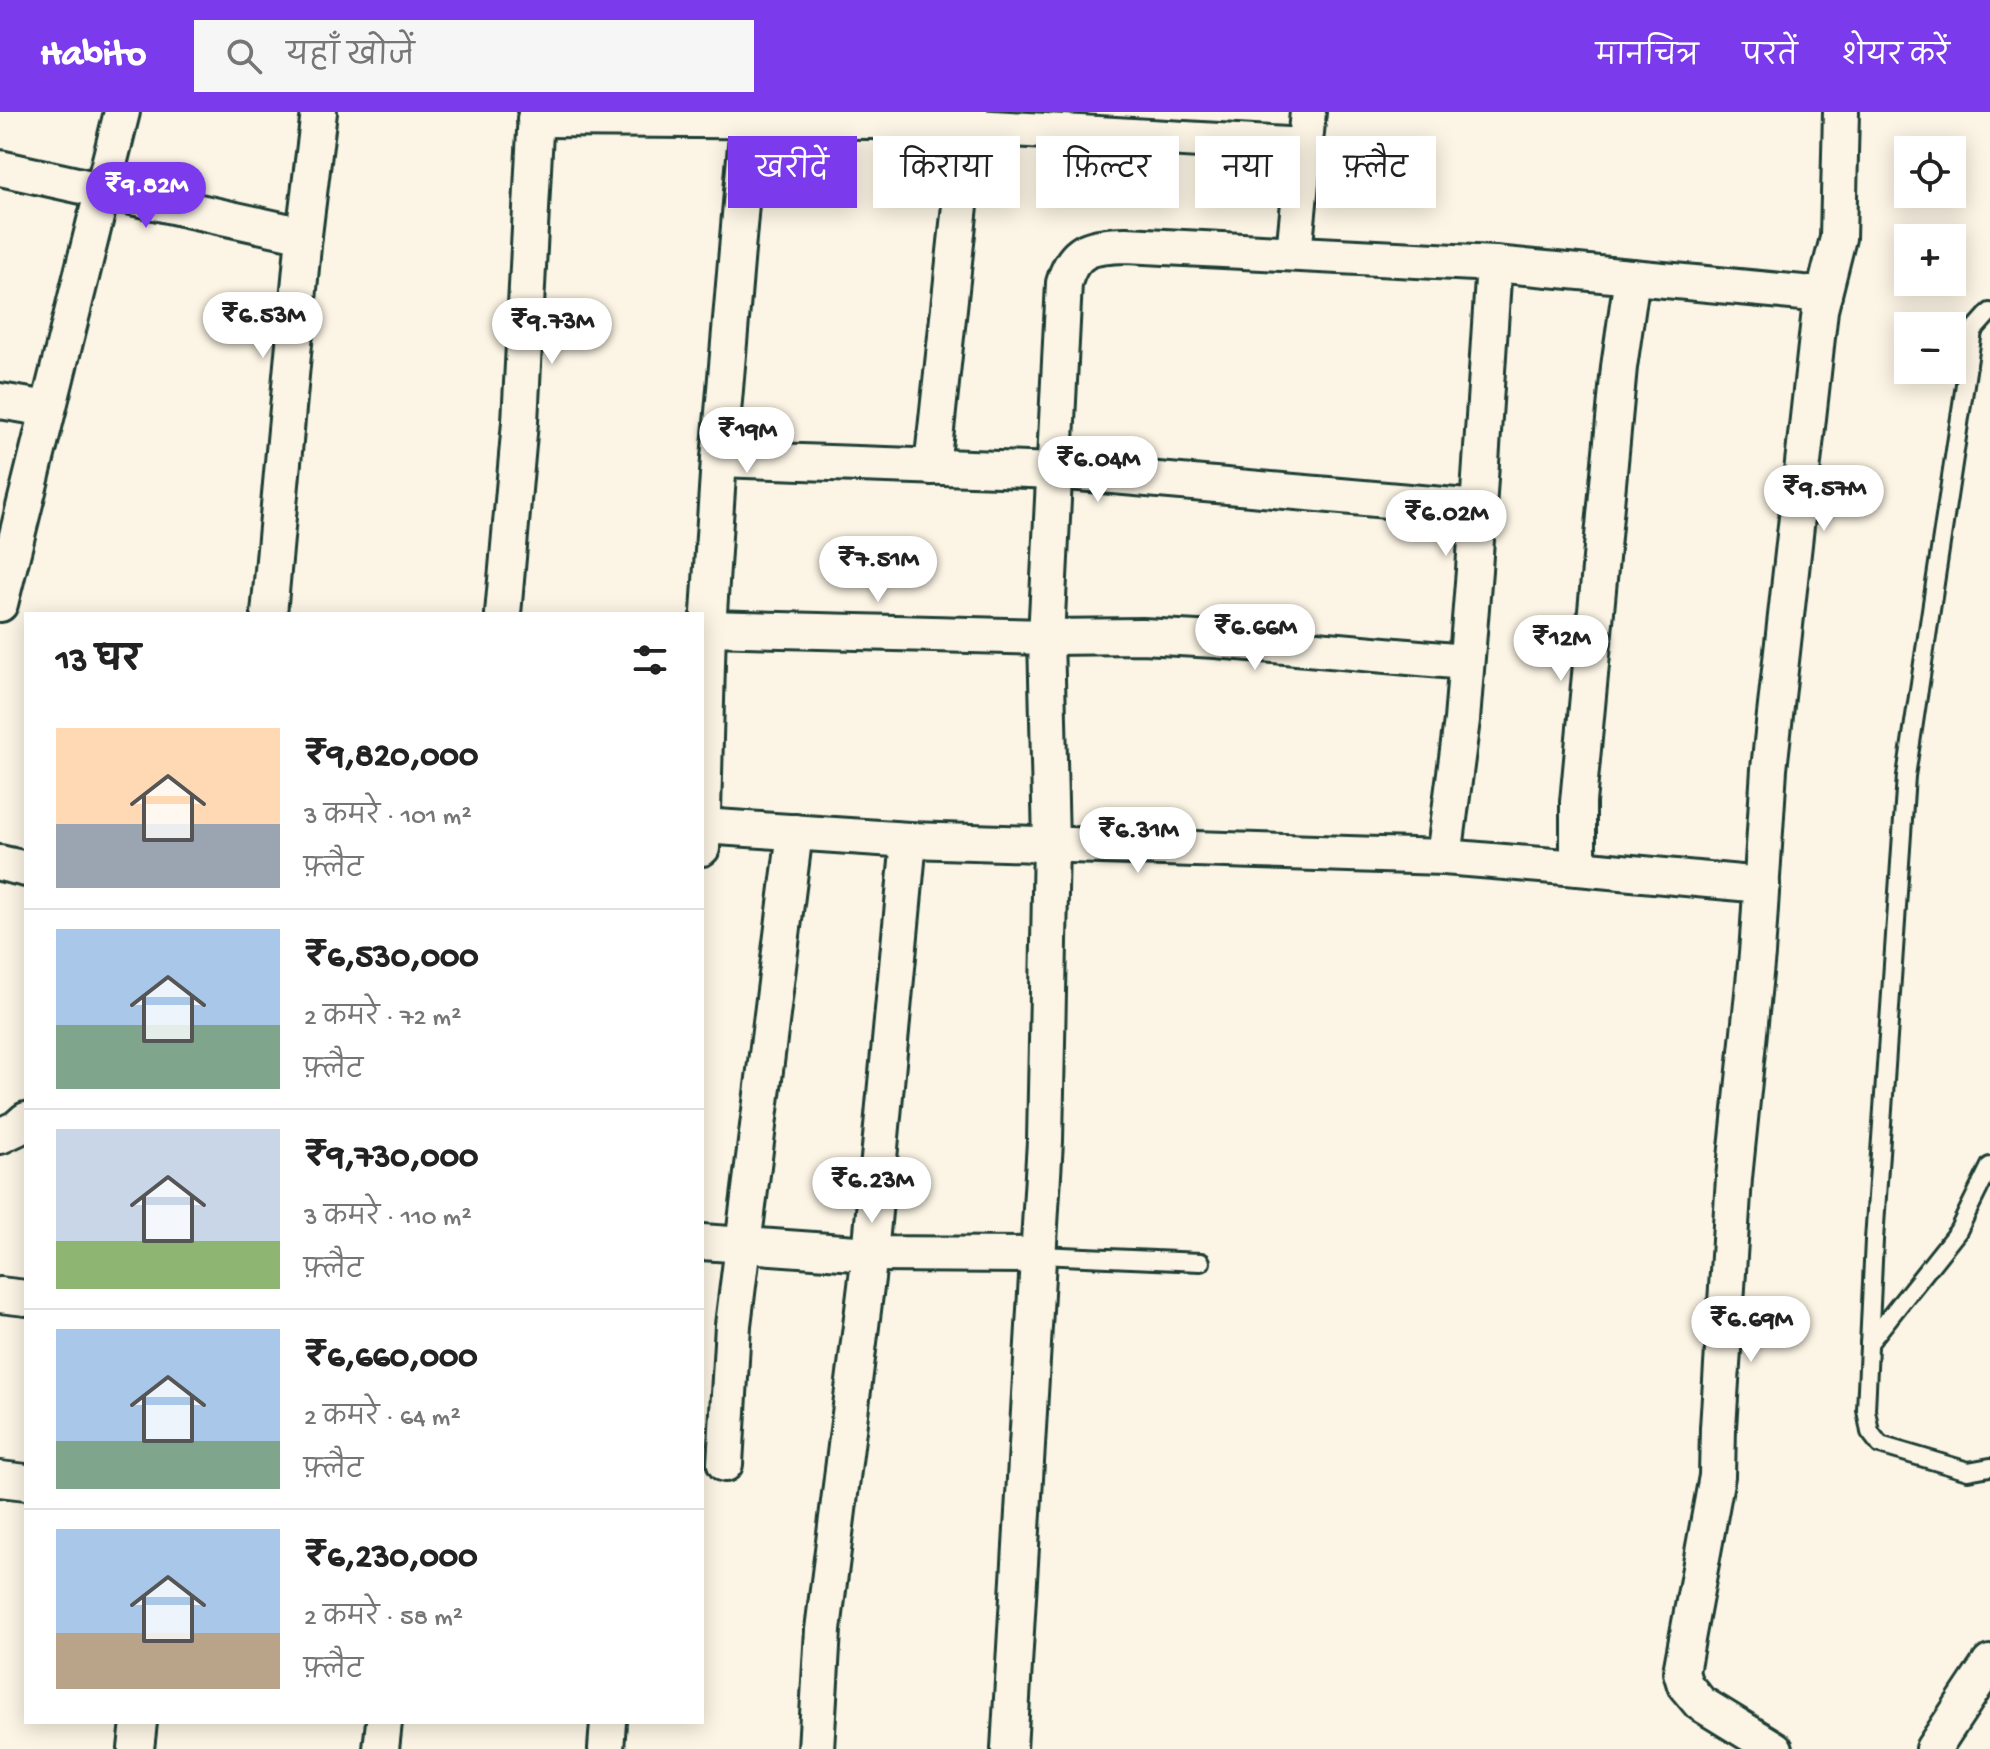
<!DOCTYPE html>
<html lang="hi">
<meta charset="utf-8">
<style>
body{margin:0;font-family:"Gochi Hand","Playpen Sans Deva",sans-serif;background:#f6f6f6;color:#222;height:100vh;display:flex;flex-direction:column;font-size:30px;white-space:nowrap}
*{box-sizing:border-box;margin:0}
p{font-size:26px;color:#767676}
.icon{flex:none;width:44px;height:44px;fill:none;stroke:currentColor;stroke-width:2;stroke-linecap:round;stroke-linejoin:round}
.map{position:relative;flex:1;overflow:hidden}
.panel{position:absolute;left:24px;top:500px;width:680px;height:1112px;display:flex;flex-direction:column;background:#fff;border-radius:0px;box-shadow:0 4px 20px #0003}
.panel>*{flex:none}
.hud{position:absolute;left:728px;top:24px;width:760px;height:72px;display:flex;gap:16px}
.tools{position:absolute;left:1894px;top:24px;display:grid;gap:16px}
.tools a{display:grid;place-items:center;width:72px;height:72px;border-radius:0px;background:#fff;box-shadow:0 4px 20px #0003;font-size:40px}
.price{position:absolute;translate:-50% -68px;padding:0 18px;border-radius:28px;background:#fff;color:#222;font-size:26px;line-height:52px;filter:drop-shadow(0 2px 4px #0008)}
.price::after{content:'';position:absolute;left:50%;top:48px;width:24px;height:18px;margin-left:-12px;background:inherit;clip-path:polygon(0 0,100% 0,50% 100%)}
.price.current{background:#7c3aed;color:#fff}
ul{padding:0;list-style:none}
li{display:flex;align-items:center;gap:24px;height:200px;padding:0 32px}
li+li{border-top:2px solid #e0e0e0}
li span{display:grid;place-items:center;flex:none;width:224px;height:160px;border-radius:0px;color:#555}
li>.icon{margin-inline-start:auto}
span .icon{width:96px;height:96px;fill:#fffc;stroke-width:1}
li b{font-size:34px}
h2{display:flex;justify-content:space-between;align-items:center;height:96px;padding:0 32px;font-size:34px}
.tag{padding:0 28px;border-radius:0px;background:#fff;box-shadow:0 4px 20px #0003;font-size:28px;line-height:72px}
.tag.current{background:#7c3aed;color:#fff}
header{display:flex;align-items:center;gap:48px;box-sizing:border-box;height:112px;padding:0 40px;background:#7c3aed;color:#fff}
header strong{font-size:38px}
nav{display:flex;gap:44px;margin-inline-start:auto;font-size:28px}
.search{width:560px;height:72px;background:#f6f6f6;display:flex;align-items:center;gap:20px;box-sizing:border-box;padding:0 28px;border-radius:0px;color:#767676;font-size:30px}
.map>svg:first-child{display:block}
.lines{fill:none;stroke-linecap:round;stroke-linejoin:round}
.lane-casing{stroke:#1f3d34;stroke-width:22}
.street-casing{stroke:#1f3d34;stroke-width:40}
.lane{stroke:#fcf5e5;stroke-width:16}
.street{stroke:#fcf5e5;stroke-width:34}
</style>
<header>
<strong>Habito</strong>
<div class="search"><svg class="icon" aria-label="search" viewBox="0 0 24 24"><circle cx="10" cy="10" r="6"/><path d="M15 15l6 6"/></svg>यहाँ खोजें</div>
<nav><a>मानचित्र</a><a>परतें</a><a>शेयर करें</a></nav>
</header>
<div class="map">
<svg width="1990" height="1637" viewBox="0 0 1990 1637">
<rect width="100%" height="100%" fill="#fcf5e5"/>
<filter id="ink" filterUnits="userSpaceOnUse"><feTurbulence type="fractalNoise" baseFrequency=".0125" numOctaves="2"/><feDisplacementMap in="SourceGraphic" scale="16" xChannelSelector="R" yChannelSelector="G"/><feConvolveMatrix kernelMatrix="1 2 1 2 8 2 1 2 1" color-interpolation-filters="sRGB"/></filter>
<g filter="url(#ink)">
<g class="lines">
<defs>
<g id="lane">
<polyline points="1990,200 1973,219 1906,664 1874,1128 1866,1298 1870,1320 1880,1333 1968,1359 1990,1355"/>
<polyline points="1039,1143 1201,1150"/>
<polyline points="1869,1231 1958,1119 1990,1054"/>
</g>
<g id="street">
<polyline points="535,7 872,9 1305,34"/>
<polyline points="0,56 304,123"/>
<polyline points="1294,141 1308,0"/>
<polyline points="1632,165 1619,255 1578,690 1578,756 1762,773"/>
<polyline points="0,289 48,297"/>
<polyline points="719,347 1056,359 1478,396"/>
<polyline points="932,355 970,0"/>
<polyline points="0,492 122,0"/>
<polyline points="269,502 304,123 319,0"/>
<polyline points="503,502 520,310 536,0"/>
<polyline points="708,516 1046,525 1142,524 1216,528 1465,550"/>
<polyline points="702,714 909,728 1444,745 1578,756"/>
<polyline points="702,736 708,516 719,347 748,10"/>
<polyline points="1444,745 1462,608 1474,458 1494,152"/>
<polyline points="0,751 26,757"/>
<polyline points="0,1024 17,1016 26,1008"/>
<polyline points="702,1130 870,1142 1039,1143"/>
<polyline points="0,1183 26,1186"/>
<polyline points="725,1352 733,1213 795,720"/>
<polyline points="0,1367 26,1370"/>
<polyline points="136,1637 139,1610"/>
<polyline points="381,1637 384,1610"/>
<polyline points="606,1637 608,1610"/>
<polyline points="816,1637 823,1518 870,1142 909,728"/>
<path d="M1009 1637 1045 1029 1051 731 1046 525 1064 171C1074 135 1093 134 1126 133L1494 152 1824 183"/>
<polyline points="1775,1637 1700,1591 1685,1573 1681,1560 1717,1364 1718,1316 1734,1066 1757,842 1769,657 1820,198 1838,126 1841,0"/>
<polyline points="1933,1637 1990,1551"/>
</g>
</defs>
<use href="#lane" class="lane-casing"/>
<use href="#street" class="street-casing"/>
<use href="#lane" class="lane"/>
<use href="#street" class="street"/>
</g>
</g>
</svg>
<div class="tools">
<a><svg class="icon" aria-label="locate" viewBox="0 0 24 24"><circle cx="12" cy="12" r="6"/><path d="M12 2v4M12 18v4M2 12h4M18 12h4"/></svg></a>
<a>+</a>
<a>−</a>
</div>
<b class="price current" style="left:146px;top:118px">₹9.82M</b>
<b class="price" style="left:263px;top:248px">₹6.53M</b>
<b class="price" style="left:552px;top:254px">₹9.73M</b>
<b class="price" style="left:747px;top:363px">₹19M</b>
<b class="price" style="left:1098px;top:392px">₹6.04M</b>
<b class="price" style="left:1824px;top:421px">₹9.57M</b>
<b class="price" style="left:1446px;top:446px">₹6.02M</b>
<b class="price" style="left:878px;top:492px">₹7.51M</b>
<b class="price" style="left:1255px;top:560px">₹6.66M</b>
<b class="price" style="left:1561px;top:571px">₹12M</b>
<b class="price" style="left:1138px;top:763px">₹6.31M</b>
<b class="price" style="left:872px;top:1113px">₹6.23M</b>
<b class="price" style="left:1751px;top:1252px">₹6.69M</b>
<div class="hud">
<a class="tag current">खरीदें</a>
<a class="tag">किराया</a>
<a class="tag">फ़िल्टर</a>
<a class="tag">नया</a>
<a class="tag">फ़्लैट</a>
</div>
<section class="panel">
<h2>13 घर<svg class="icon" aria-label="filters" viewBox="0 0 24 24"><path d="M4 7h16M4 17h16"/><circle cx="9" cy="7" r="2"/><circle cx="15" cy="17" r="2"/></svg></h2>
<ul>
<li><span style="background:linear-gradient(#ffd9b3 60%,#9aa5b1 0)"><svg class="icon" aria-label="home" viewBox="0 0 24 24"><path d="M3 11l9-7 9 7M6 9v11h12V9"/></svg></span><div><b>₹9,820,000</b><p>3 कमरे · 101 m²</p><p>फ़्लैट</p></div></li>
<li><span style="background:linear-gradient(#a9c7e8 60%,#7fa58c 0)"><svg class="icon" aria-label="home" viewBox="0 0 24 24"><path d="M3 11l9-7 9 7M6 9v11h12V9"/></svg></span><div><b>₹6,530,000</b><p>2 कमरे · 72 m²</p><p>फ़्लैट</p></div></li>
<li><span style="background:linear-gradient(#c9d6e8 70%,#8fb573 0)"><svg class="icon" aria-label="home" viewBox="0 0 24 24"><path d="M3 11l9-7 9 7M6 9v11h12V9"/></svg></span><div><b>₹9,730,000</b><p>3 कमरे · 110 m²</p><p>फ़्लैट</p></div></li>
<li><span style="background:linear-gradient(#a9c7e8 70%,#7fa58c 0)"><svg class="icon" aria-label="home" viewBox="0 0 24 24"><path d="M3 11l9-7 9 7M6 9v11h12V9"/></svg></span><div><b>₹6,660,000</b><p>2 कमरे · 64 m²</p><p>फ़्लैट</p></div></li>
<li><span style="background:linear-gradient(#a9c7e8 65%,#b9a48a 0)"><svg class="icon" aria-label="home" viewBox="0 0 24 24"><path d="M3 11l9-7 9 7M6 9v11h12V9"/></svg></span><div><b>₹6,230,000</b><p>2 कमरे · 58 m²</p><p>फ़्लैट</p></div></li>
</ul>
</section>
</div>
